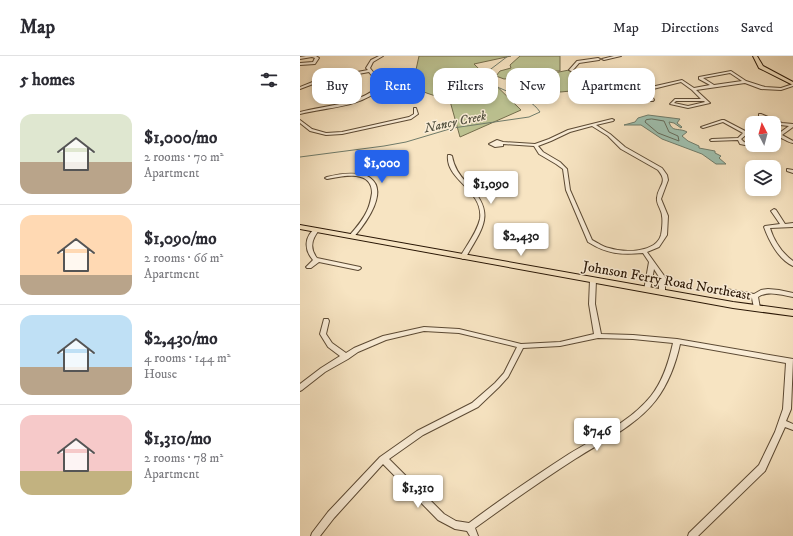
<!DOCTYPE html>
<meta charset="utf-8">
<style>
body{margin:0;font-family:"IM FELL DW Pica",serif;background:#f7f7f7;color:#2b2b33;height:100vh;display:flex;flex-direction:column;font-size:15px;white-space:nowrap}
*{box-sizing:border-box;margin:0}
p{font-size:13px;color:#7c7c81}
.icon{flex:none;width:22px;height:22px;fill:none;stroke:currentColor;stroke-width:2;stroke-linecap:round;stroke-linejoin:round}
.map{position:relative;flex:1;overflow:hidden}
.side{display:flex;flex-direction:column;background:#fff;width:300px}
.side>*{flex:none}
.top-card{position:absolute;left:12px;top:12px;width:380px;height:36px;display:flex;gap:8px}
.needle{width:26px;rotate:354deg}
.controls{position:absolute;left:445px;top:60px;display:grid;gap:8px}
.controls a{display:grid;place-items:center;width:36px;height:36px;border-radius:8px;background:#fff;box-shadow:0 2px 6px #0003;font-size:20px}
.price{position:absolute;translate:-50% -34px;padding:0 9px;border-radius:4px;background:#fff;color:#222;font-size:13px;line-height:26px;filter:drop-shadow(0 1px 2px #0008)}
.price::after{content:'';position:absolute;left:50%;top:24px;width:12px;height:9px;margin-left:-6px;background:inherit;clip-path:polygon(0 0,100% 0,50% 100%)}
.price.current{background:#2563eb;color:#fff}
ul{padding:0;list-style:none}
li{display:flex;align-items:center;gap:12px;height:100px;padding:0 20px}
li+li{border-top:1px solid #e1e1e2}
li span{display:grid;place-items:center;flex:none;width:112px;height:80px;border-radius:12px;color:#555}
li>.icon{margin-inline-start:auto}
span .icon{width:48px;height:48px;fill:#fffc;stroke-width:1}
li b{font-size:17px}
h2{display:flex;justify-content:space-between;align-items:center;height:48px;padding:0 20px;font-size:17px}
.pill{padding:0 14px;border-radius:12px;background:#fff;box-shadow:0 2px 6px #0003;font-size:14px;line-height:36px}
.pill.current{background:#2563eb;color:#fff}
header{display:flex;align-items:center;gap:24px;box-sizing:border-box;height:56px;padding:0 20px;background:#fff;border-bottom:1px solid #e1e1e2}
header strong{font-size:19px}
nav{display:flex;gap:22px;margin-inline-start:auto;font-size:14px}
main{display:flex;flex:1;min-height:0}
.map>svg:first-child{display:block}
.green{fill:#bdc493;stroke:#736d4c}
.water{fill:#9ebfae;stroke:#6f7b6a}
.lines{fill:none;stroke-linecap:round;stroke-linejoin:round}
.shore{stroke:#646a5a;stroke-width:1}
.stream{stroke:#6f7b6a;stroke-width:1}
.minor-casing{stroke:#5c4a34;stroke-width:2}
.major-casing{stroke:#291605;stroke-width:2}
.minor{fill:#faedd7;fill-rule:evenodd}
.major{fill:#f7e4c2;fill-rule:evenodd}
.labels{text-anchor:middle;stroke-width:3;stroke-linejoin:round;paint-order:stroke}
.far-water-label{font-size:13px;font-style:italic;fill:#525140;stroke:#faedd7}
.street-label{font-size:14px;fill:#291605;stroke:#faedd7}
</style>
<header>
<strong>Map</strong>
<nav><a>Map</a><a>Directions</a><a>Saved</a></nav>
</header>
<main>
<section class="side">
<h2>5 homes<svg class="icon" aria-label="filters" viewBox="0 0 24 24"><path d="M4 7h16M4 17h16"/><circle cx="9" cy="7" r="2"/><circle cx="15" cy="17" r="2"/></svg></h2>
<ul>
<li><span style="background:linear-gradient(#dfe7d0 60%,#b9a48a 0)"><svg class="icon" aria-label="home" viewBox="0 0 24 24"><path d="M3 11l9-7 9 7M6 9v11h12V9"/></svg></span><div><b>$1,000/mo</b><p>2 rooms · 70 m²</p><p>Apartment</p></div></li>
<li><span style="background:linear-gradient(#ffd9b3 75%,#b9a48a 0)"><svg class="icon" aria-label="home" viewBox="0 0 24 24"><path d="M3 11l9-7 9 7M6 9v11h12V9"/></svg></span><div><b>$1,090/mo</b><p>2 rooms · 66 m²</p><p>Apartment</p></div></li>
<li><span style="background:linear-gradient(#bfe0f5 65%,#b9a48a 0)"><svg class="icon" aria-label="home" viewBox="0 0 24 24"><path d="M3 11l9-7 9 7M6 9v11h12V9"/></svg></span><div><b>$2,430/mo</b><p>4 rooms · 144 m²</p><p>House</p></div></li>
<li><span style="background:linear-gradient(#f6c9c9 70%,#c2b280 0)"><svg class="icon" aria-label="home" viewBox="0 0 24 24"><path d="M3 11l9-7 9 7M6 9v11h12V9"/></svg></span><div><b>$1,310/mo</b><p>2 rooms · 78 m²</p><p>Apartment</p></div></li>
</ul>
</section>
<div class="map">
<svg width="493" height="480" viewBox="0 0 493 480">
<rect width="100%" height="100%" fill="#f7e4c2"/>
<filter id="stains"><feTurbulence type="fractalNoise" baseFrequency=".005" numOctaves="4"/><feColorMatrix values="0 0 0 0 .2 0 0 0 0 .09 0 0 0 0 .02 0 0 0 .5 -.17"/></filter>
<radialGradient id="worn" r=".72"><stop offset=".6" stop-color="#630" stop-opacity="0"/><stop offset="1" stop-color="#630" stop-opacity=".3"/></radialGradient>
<g class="green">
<polygon points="119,0 211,0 174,8 221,54 160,81 150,45 112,32"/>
<polygon points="220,0 260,0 260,15 224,15 224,21 204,23 196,20 200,15 211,12 210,9"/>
<path d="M269 14 272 16C282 14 302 11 306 23 297 34 240 42 229 31V28L232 25 247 22 244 19Z"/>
</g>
<path class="water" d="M348 59 380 63 377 67 382 71 381 72 374 67 369 66C372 76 377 72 385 75L387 76 382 80 388 85 399 90V92L415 95V97L421 100 419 102 426 108H416L402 98 362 83 341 69H324L335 66 338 62Z"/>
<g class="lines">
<polygon class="shore" points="352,63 364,65 369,76 378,80 379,85 358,77 345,66 346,64"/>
<path class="stream" d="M0 101 84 90 106 86 153 72 229 61 240 56C227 37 202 38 186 23L187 16 208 0"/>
<defs>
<g id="minor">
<polygon points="6,0 16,0 19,2 15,8 0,9 0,7 13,6 15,2 12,1 0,3 0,1"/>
<path d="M79 0H83L73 6 70 12 80 25 82 31C61 52 27 51 0 58V56C27 49 56 49 78 31L76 25 69 16 21 25 0 33V31L20 23 68 14 66 12 71 4Z"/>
<polygon points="314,0 321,0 304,4 302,3"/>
<polygon points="298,2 300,3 299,4 279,7 273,14 277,15 277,17 275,17 269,14 277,5"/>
<path d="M431 15 446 25 465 31 481 32 493 28V30L481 34 461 33 445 27 396 34 410 47 388 52 370 48 375 43H401L392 34 381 26 349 34 354 44 353 45H341L339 44 338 34 382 24 394 32 410 29 399 23V21ZM430 17 442 25 414 29 403 22ZM346 35 350 43H343L341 36ZM376 45H404L405 46 388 50 374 47Z"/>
<polygon points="114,52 116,52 118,58 111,63 42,78 26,79 10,75 0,67 0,64 12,73 26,77 42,76 109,61 114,58"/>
<path d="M459 58H461L482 67 493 68V71L482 79 493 85V87C486 86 481 80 474 80V78H478L489 70 480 69 459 60Z"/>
<path d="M312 63 314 64 313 65 296 69 310 78 325 91 362 112 367 119 368 124 361 143 368 160 367 179 359 191 347 196 365 221V236L364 237 362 238 359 236V221L354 213 350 234 347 236 344 234 349 206 343 197C321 199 307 198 288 186L266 134 263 113 256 108 239 98 234 90 203 88V90L195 91 189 88 197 84 203 86 235 88 249 83 268 74ZM292 70 308 80 321 93 358 114C369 127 358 129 357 142 356 148 362 154 362 160 363 164 362 175 361 179 356 197 324 197 309 192 303 191 298 187 292 184L270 134 267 113 260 106 243 96 238 90 251 85 270 76Z"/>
<polygon points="422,64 424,64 447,76 452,76 452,78 447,78 441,83 444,86 455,89 455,91 440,88 438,84 411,85 410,84 412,83 438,82 443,77 423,66 403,72 401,71"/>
<path d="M148 99H150L152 100C154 111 159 119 167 127 196 157 184 170 166 201L163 203 160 201C167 189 177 176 180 163 184 134 145 124 148 99Z"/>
<path d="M71 112H75V113L67 120C92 133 65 168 54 181H50L49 180C56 172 63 164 67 155 70 149 71 143 72 137 72 113 42 120 27 123L25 122 27 121C39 118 51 116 63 119Z"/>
<polygon points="487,113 493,114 493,117 487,115"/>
<path d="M474 153 476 154 485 168 493 167V171L470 172C474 185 482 197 493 205V210C479 204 469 185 464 171L465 170 480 168 471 155Z"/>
<path d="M16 172 19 174C12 183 9 192 17 202L60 211 61 212 60 213 58 214 19 206 11 212H7L6 211 13 204C4 194 4 180 16 172Z"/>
<path d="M293 222 296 224 295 248 301 278 333 279 377 283 493 303 491 353 486 365 493 368V374L485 371 465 415 398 480H388L389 477 459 409 475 376 483 353 486 307 380 288C376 307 368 328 356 344 336 370 303 385 275 403 241 425 208 448 175 472L178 480H170L167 475 155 473 138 464 83 408 34 462 20 480H11L12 477 28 456 80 401 117 375 172 347 195 327 204 317 217 291 159 277 124 275 86 284 58 296 48 303 25 316 2 334 0 335V328L21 312 40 300 28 291 20 278 24 263H28L29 265 26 278 32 287 46 297 54 292 83 280 124 271 159 273 221 288 260 286 294 278 289 248 290 224ZM298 282 333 283 373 287C369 305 363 325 351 340 330 366 297 381 269 398 235 420 201 443 169 467L156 465 144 458 89 403 123 379 178 351 199 331 208 321 223 292 260 290Z"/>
<path d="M426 233 454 238 461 234 468 233 479 234 493 237V241C482 239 468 234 458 241L460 252 457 254 454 252 452 242 424 236 423 235Z"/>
</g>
<g id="major">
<polygon points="453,0 457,0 463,10 493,26 493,29 459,12"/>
<polygon points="0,169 433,246 493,254 493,260 433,252 0,173"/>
</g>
</defs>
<use href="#minor" class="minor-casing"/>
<use href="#major" class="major-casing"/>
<use href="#minor" class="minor"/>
<use href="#major" class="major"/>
</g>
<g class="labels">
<g class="far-water-label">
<text transform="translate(155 65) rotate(-12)" y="5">Nancy Creek</text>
</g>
<g class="street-label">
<text transform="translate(367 224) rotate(10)" y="5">Johnson Ferry Road Northeast</text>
</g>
</g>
<rect width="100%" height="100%" filter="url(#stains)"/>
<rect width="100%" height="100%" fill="url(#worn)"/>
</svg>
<div class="controls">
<a><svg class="needle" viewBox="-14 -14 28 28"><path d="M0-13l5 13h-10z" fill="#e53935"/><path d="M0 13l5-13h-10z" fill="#7c7c81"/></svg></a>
<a><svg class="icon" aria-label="layers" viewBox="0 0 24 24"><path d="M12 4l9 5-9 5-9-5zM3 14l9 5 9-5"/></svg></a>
</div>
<b class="price current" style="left:82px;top:128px">$1,000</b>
<b class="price" style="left:191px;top:149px">$1,090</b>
<b class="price" style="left:221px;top:201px">$2,430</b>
<b class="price" style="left:297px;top:396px">$746</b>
<b class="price" style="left:118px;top:453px">$1,310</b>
<div class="top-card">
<a class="pill">Buy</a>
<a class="pill current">Rent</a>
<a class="pill">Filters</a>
<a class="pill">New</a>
<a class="pill">Apartment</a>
</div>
</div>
</main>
